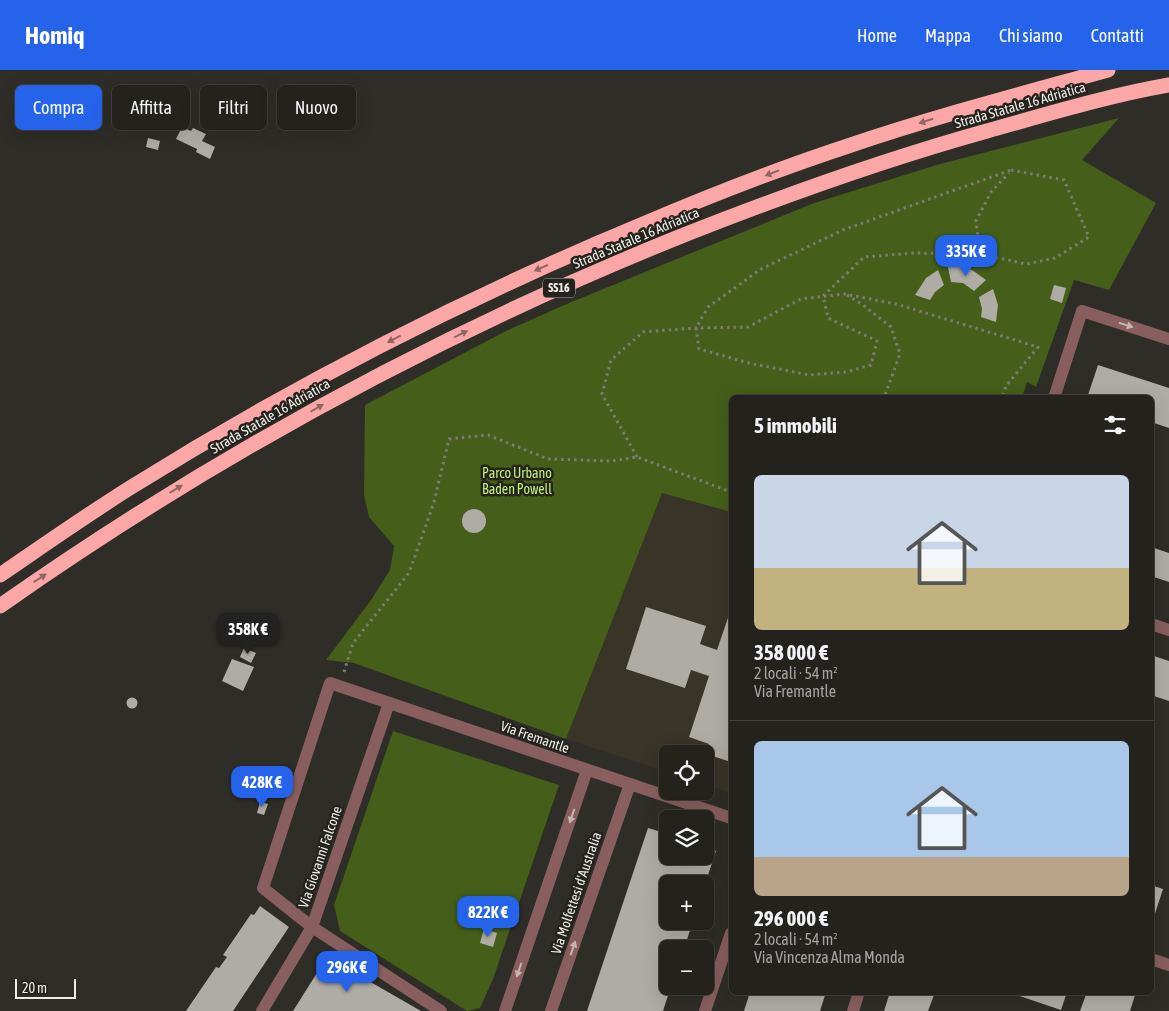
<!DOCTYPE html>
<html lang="it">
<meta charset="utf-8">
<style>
body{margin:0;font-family:"Asap Condensed",sans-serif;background:#2b2a26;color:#f1f3f6;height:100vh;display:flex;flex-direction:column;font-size:19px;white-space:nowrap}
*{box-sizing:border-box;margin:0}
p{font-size:16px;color:#a3a4a4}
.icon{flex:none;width:28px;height:28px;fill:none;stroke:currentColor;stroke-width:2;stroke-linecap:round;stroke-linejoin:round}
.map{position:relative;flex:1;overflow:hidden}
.side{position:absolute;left:729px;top:325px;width:425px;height:600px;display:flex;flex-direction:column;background:#23221d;border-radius:8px;box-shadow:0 5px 20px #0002,0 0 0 1px #403f3b}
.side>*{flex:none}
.top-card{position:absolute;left:15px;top:15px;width:475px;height:45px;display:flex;gap:10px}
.controls{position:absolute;left:659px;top:675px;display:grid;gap:10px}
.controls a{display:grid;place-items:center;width:55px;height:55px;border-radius:8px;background:#23221d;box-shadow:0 5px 20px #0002,0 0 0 1px #403f3b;font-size:25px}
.scale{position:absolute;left:15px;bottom:12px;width:61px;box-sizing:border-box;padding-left:5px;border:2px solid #f0eeea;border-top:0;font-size:14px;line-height:18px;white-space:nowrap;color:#f0eeea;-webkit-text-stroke:4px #25231d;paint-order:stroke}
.price{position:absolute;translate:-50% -42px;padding:0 11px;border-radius:10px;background:#2563eb;color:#fff;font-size:16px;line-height:32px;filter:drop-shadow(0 1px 2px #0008)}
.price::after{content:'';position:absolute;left:50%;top:30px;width:15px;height:11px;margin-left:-8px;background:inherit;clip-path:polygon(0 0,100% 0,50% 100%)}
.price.active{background:#222;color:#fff}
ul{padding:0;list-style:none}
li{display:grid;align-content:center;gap:10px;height:265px;padding:0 25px}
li+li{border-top:1px solid #403f3b}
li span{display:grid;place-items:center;height:155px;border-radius:8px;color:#555}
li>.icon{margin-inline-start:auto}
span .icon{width:90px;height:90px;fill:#fffc;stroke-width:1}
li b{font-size:21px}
h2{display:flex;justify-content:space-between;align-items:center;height:60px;padding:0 25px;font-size:21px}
.pill{padding:0 18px;border-radius:8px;background:#23221d;box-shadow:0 5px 20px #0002,0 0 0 1px #403f3b;font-size:18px;line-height:45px}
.pill.active{background:#2563eb;color:#fff}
header{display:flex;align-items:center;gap:30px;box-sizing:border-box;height:70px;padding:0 25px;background:#2563eb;color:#fff}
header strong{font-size:24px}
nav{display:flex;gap:28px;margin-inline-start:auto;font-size:18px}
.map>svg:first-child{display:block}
.built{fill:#393428}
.green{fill:#455e19}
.building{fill:#aeaca4}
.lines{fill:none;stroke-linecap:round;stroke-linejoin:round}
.path{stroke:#7d7b76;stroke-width:3;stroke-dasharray:2.5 4;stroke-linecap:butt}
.street{stroke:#895e5e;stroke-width:12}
.highway{stroke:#fba7a7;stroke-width:15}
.oneway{fill:#906562}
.oneway2{fill:#c7b4b2}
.labels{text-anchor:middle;stroke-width:5;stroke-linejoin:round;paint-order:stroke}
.shield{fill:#25231d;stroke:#b3b1ac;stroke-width:1}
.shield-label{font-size:12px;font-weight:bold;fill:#f0eeea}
.street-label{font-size:14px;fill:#f0eeea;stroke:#25231d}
.park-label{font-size:14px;fill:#bfee79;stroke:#25231d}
</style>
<header>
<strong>Homiq</strong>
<nav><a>Home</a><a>Mappa</a><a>Chi siamo</a><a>Contatti</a></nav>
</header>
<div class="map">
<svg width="1169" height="941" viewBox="0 0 1169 941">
<rect width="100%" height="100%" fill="#2f2d27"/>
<polygon class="built" points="662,423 731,442 731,723 705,714 705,684 668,684 667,702 566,669"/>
<g class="green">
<polygon points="1119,48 1082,90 1156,133 1109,220 1074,210 1036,317 1027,312 1022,328 731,328 731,442 662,423 566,669 354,593 326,590 371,530 390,500 394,476 369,447 364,425 365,335 506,261 569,233 814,133 940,94"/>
<polygon points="393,661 559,715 493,909 480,938 467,941 340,861 334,835"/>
</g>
<g class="building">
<polygon points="182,57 191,61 193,58 206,64 202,71 215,77 210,89 196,82 197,79 176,69"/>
<polygon points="148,68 160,71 158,80 146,77"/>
<polygon points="956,196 972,200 986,210 974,221 963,213 951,212 948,197"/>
<polygon points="938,200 944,215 935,222 930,230 915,225 926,208"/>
<polygon points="1054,215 1066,218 1062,233 1050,229"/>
<polygon points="993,219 998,235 996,252 981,247 982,239 979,227"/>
<polygon points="1098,295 1169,318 1169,358 1151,352 1151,328 1087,328"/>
<circle cx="474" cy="451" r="12"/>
<polygon points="1151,477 1169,483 1169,512 1151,506"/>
<polygon points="646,537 706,556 700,574 717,580 731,539 731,692 706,684 709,674 689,667 709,606 691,600 685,618 626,599"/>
<polygon points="244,578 256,583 251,593 240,587"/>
<polygon points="1151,585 1169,591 1169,631 1151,625"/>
<polygon points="232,589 254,597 243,621 222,611"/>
<circle cx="132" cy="633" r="5.5"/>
<polygon points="260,732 268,734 264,745 257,743"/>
<polygon points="648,758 668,764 668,786 705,786 705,777 716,781 705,814 668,814 668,851 693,851 684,879 668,879 668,916 671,916 663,941 587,941"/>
<polygon points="1151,815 1163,819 1152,853 1151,853"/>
<polygon points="260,836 289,857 233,941 186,941 216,897 219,898 227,887 223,885 251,844 254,845"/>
<polygon points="484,859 497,863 493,877 480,873"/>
<polygon points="327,887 421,941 293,941"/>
<polygon points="750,922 826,922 820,941 744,941"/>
<polygon points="890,922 943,922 937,926 934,925 928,941 884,941"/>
<polygon points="1008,922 1067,922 1061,940"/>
<polygon points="1087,922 1136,922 1130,941 1080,941"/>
</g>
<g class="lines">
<g class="path">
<polygon points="1011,100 1064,110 1089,167 1055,188 1026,194 980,184 915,183 864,187 823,226 828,248 877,271 871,295 846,302 809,305 749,293 699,279 696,258 708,237 761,199 843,160"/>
<polyline points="980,184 976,151 991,122 1009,103"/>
<polyline points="847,225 863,235 891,257 900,284 884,328"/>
<polyline points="637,387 602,324 611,290 643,262 696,258 748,257 801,229 844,224 896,234 1038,277 1006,316 1002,328"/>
<polyline points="344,602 353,573 409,503 434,432 449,369 488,365 548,389 612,391 637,387 731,422"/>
</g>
<g class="street">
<polyline points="1054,328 1082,241 1169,269"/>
<polyline points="1151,554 1169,560"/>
<polyline points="1151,889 1169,895"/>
<polyline points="262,941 312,857 389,633"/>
<polyline points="441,941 312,857 263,818 330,613 731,748"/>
<polyline points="505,941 587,700"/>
<polyline points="551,941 630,714"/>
<polyline points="705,941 731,863"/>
<polyline points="853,941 859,922"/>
</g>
<g class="highway">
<path d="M0 505C44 475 88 444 133 416 295 315 465 228 641 155 709 126 778 99 848 76 933 47 1021 24 1108 0"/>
<path d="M0 536C209 389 433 267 669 171 774 129 879 91 987 61 1048 44 1107 26 1169 15"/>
</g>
</g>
<defs><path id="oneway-solid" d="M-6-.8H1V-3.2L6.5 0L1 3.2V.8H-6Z" transform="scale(1.25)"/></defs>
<g class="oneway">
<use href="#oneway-solid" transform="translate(926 51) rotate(162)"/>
<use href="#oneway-solid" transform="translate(772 103) rotate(159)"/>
<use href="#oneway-solid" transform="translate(541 198) rotate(156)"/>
<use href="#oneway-solid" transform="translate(461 264) rotate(-26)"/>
<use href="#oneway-solid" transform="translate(394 269) rotate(153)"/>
<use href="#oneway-solid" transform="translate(317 338) rotate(-30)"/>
<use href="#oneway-solid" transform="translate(176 419) rotate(-31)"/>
<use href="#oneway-solid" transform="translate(40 508) rotate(-33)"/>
</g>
<g class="oneway2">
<use href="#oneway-solid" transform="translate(1126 255) rotate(18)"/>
<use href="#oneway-solid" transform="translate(572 746) rotate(109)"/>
<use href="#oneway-solid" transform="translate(573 878) rotate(-71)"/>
<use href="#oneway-solid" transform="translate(519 900) rotate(109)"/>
</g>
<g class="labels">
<rect class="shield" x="543" y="208.5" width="32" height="19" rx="4"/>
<g class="shield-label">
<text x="559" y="222">SS16</text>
</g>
<g class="street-label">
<text transform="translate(1020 35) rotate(-16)" y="5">Strada Statale 16 Adriatica</text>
<text transform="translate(636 168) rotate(-23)" y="5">Strada Statale 16 Adriatica</text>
<text transform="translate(270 346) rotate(-30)" y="5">Strada Statale 16 Adriatica</text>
<text transform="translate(535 667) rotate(19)" y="5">Via Fremantle</text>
<text transform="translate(320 787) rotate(-71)" y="5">Via Giovanni Falcone</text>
<text transform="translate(576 823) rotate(-71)" y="5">Via Molfettesi d'Australia</text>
</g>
<g class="park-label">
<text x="517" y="408">Parco Urbano<tspan x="517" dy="16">Baden Powell</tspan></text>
</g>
</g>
</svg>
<div class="controls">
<a><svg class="icon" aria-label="locate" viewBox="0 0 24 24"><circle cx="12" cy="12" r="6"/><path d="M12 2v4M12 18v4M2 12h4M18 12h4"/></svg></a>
<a><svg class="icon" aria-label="layers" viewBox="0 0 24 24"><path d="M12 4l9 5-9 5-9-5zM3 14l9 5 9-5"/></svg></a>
<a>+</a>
<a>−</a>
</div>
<div class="scale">20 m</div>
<b class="price" style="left:966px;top:207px">335K €</b>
<b class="price active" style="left:248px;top:585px">358K €</b>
<b class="price" style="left:262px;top:738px">428K €</b>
<b class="price" style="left:488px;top:868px">822K €</b>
<b class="price" style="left:347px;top:923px">296K €</b>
<div class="top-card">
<a class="pill active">Compra</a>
<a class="pill">Affitta</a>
<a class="pill">Filtri</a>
<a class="pill">Nuovo</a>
</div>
<section class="side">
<h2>5 immobili<svg class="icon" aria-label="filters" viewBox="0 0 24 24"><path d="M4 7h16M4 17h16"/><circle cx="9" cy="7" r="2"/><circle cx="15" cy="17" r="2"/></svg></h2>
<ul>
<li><span style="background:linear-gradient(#c9d6e8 60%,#c2b280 0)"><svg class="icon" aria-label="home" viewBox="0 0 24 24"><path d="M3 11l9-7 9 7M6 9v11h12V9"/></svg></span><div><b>358 000 €</b><p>2 locali · 54 m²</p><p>Via Fremantle</p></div></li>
<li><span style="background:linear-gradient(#a9c7e8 75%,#b9a48a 0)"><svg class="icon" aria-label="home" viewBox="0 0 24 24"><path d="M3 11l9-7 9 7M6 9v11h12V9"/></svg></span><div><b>296 000 €</b><p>2 locali · 54 m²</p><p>Via Vincenza Alma Monda</p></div></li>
</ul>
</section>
</div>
